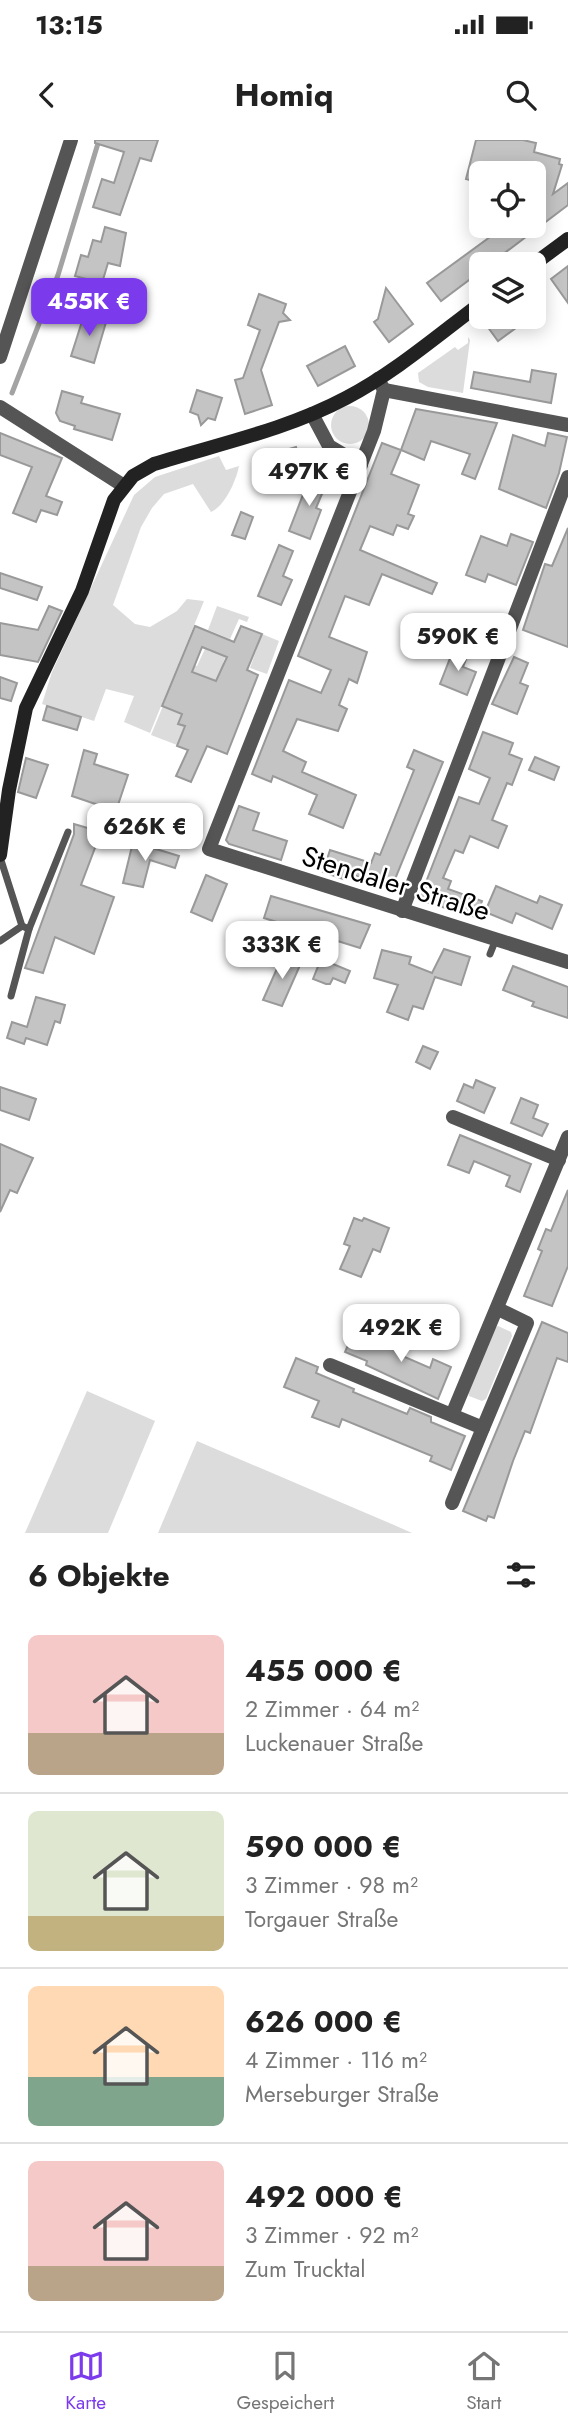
<!DOCTYPE html>
<html lang="de">
<meta charset="utf-8">
<style>
body{margin:0;font-family:Jost,sans-serif;background:#f2f2f2;color:#222;height:100vh;display:flex;flex-direction:column;font-size:26px;white-space:nowrap}
*{box-sizing:border-box;margin:0}
p{font-size:23px;color:#767676}
.icon{flex:none;width:38px;height:38px;fill:none;stroke:currentColor;stroke-width:2;stroke-linecap:round;stroke-linejoin:round}
.map{position:relative;height:1393px;overflow:hidden}
.sheet{display:flex;flex-direction:column;background:#fff;flex:1}
.sheet>*{flex:none}
.controls{position:absolute;left:469px;top:21px;display:grid;gap:14px}
.controls a{display:grid;place-items:center;width:77px;height:77px;border-radius:10px;background:#fff;box-shadow:0 4px 18px #0003;font-size:35px}
.price{position:absolute;translate:-50% -60px;padding:0 16px;border-radius:14px;background:#fff;color:#222;font-size:23px;line-height:46px;filter:drop-shadow(0 2px 4px #0008)}
.price::after{content:'';position:absolute;left:50%;top:42px;width:21px;height:16px;margin-left:-10px;background:inherit;clip-path:polygon(0 0,100% 0,50% 100%)}
.price.selected{background:#7c3aed;color:#fff}
ul{padding:0;list-style:none}
li{display:flex;align-items:center;gap:21px;height:175px;padding:0 28px}
li+li{border-top:2px solid #e0e0e0}
li span{display:grid;place-items:center;flex:none;width:196px;height:140px;border-radius:10px;color:#555}
li>.icon{margin-inline-start:auto}
span .icon{width:84px;height:84px;fill:#fffc;stroke-width:1}
li b{font-size:30px}
h2{display:flex;justify-content:space-between;align-items:center;height:84px;padding:0 28px;font-size:30px}
.status{display:flex;justify-content:space-between;align-items:center;height:49px;padding:0 35px;background:#fff;direction:ltr}
.status svg{height:19px;fill:currentColor}
header{display:flex;justify-content:space-between;align-items:center;height:91px;padding:0 28px;background:#fff;font-size:32px;font-weight:700}
.dock{display:flex;justify-content:space-around;align-items:center;height:98px;border-top:2px solid #e0e0e0;background:#fff;font-size:19px;color:#767676}
.dock a{display:grid;justify-items:center;gap:4px}
.dock .selected{color:#7c3aed}
.map>svg:first-child{display:block}
.green{fill:#dcdcdc}
.lines{fill:none;stroke-linecap:round;stroke-linejoin:round}
.stream{stroke:#a3a3a3;stroke-width:5}
.building{fill:#c4c4c4;stroke:#999;stroke-width:2;fill-rule:evenodd}
.lane{stroke:#555;stroke-width:7}
.street{stroke:#555;stroke-width:14}
.secondary{stroke:#222;stroke-width:14}
.labels{text-anchor:middle;stroke-width:5;stroke-linejoin:round;paint-order:stroke}
.street-label{font-size:28px;fill:#000;stroke:#fff}
</style>
<div class="status"><b>13:15</b><svg viewBox="0 0 49 12"><path d="M0 12V9h3v3zM5 12V6h3v6zM10 12V3h3v9zM15 12V0h3v12zM26 1h20v11H26zM47 4h2v5h-2z"/></svg></div>
<header><svg class="icon" aria-label="back" viewBox="0 0 24 24"><path d="M15 5l-7 7 7 7"/></svg>Homiq<svg class="icon" aria-label="search" viewBox="0 0 24 24"><circle cx="10" cy="10" r="6"/><path d="M15 15l6 6"/></svg></header>
<div class="map">
<svg width="568" height="1393" viewBox="0 0 568 1393">
<rect width="100%" height="100%" fill="#fff"/>
<g class="green">
<polygon points="468,197 470,200 463,253 428,247 419,242 418,233 455,207 458,210 468,203"/>
<circle cx="350" cy="285" r="19"/>
<path d="M219 316 226 330 239 326C236 341 225 366 211 372L193 344 164 354 152 368 141 387 113 465 135 484 150 487 177 471 187 459 204 461 150 593 124 582 134 556 106 549 94 581 42 564 52 532 134 355 155 337Z"/>
<polygon points="217,466 249,477 247,482 239,479 230,499 208,490"/>
<polygon points="262,494 279,501 267,534 250,528"/>
<polygon points="218,497 226,515 223,523 235,530 229,545 212,539 207,550 175,537 182,520 197,526 205,509 211,512"/>
<polygon points="163,566 181,574 178,584 184,586 177,605 151,595"/>
<polygon points="498,1186 511,1192 512,1196 486,1259 482,1261 469,1256 468,1252 494,1188"/>
<polygon points="87,1251 155,1281 108,1393 25,1393"/>
<polygon points="197,1301 394,1385 412,1393 158,1393"/>
</g>
<g class="lines">
<polyline class="stream" points="12,253 58,135 99,0"/>
</g>
<g class="building">
<polygon points="95,0 158,0 151,21 140,18 120,75 93,67 102,39 114,43 124,12 95,3"/>
<polygon points="476,0 523,0 536,3 534,12 560,19 559,24 562,25 553,54 568,43 568,65 490,124 481,124 481,131 441,161 427,143 505,86 534,86 534,33 481,33 481,43 466,39"/>
<polygon points="105,87 126,93 120,126 108,123 102,143 75,136 81,115 88,117 93,100 101,102"/>
<polygon points="568,126 568,163 551,139"/>
<polygon points="386,148 413,184 389,202 374,182 378,179"/>
<polygon points="259,154 286,164 283,173 290,180 279,182 261,230 272,265 245,274 235,240 243,238 260,190 248,185"/>
<polygon points="85,172 107,179 94,223 71,216"/>
<polygon points="499,177 531,177 498,201 487,186"/>
<polygon points="345,206 355,226 318,246 307,226"/>
<polygon points="532,230 556,234 551,263 471,248 474,232 530,242"/>
<polygon points="197,250 222,258 215,280 208,278 201,285 198,275 190,272"/>
<polygon points="62,251 83,257 81,263 120,274 112,300 74,289 75,286 60,281 56,273"/>
<polygon points="416,269 497,283 475,339 462,334 470,314 431,301 424,320 401,310"/>
<polygon points="0,293 62,318 46,356 62,362 57,375 41,370 36,382 13,373 32,327 0,315"/>
<polygon points="548,293 567,297 559,333 546,368 499,349 513,295 545,306"/>
<polygon points="382,303 401,310 391,334 419,345 408,374 414,376 408,389 397,385 393,395 370,386 360,410 437,443 432,454 382,434 369,465 345,456 329,497 367,512 357,543 349,539 339,565 347,569 342,581 338,591 297,579 283,611 306,622 302,632 356,655 343,688 309,674 317,655 273,636 271,642 252,634 289,540 321,553 331,530 298,516"/>
<polygon points="296,307 306,341 290,334 279,337 272,314"/>
<polygon points="311,334 327,342 316,368 321,370 310,399 289,391"/>
<polygon points="241,372 253,377 245,399 232,395"/>
<polygon points="568,388 568,507 523,490 545,424 552,426"/>
<polygon points="511,394 533,402 516,445 488,434 485,442 466,435 481,396 507,406"/>
<polygon points="279,405 293,411 283,436 292,440 281,465 258,456"/>
<polygon points="0,433 42,447 37,460 0,448"/>
<polygon points="49,466 62,471 38,522 0,515 0,483 38,490"/>
<path d="M195 486 234 502 241 486 262 494 247 530 258 535 227 614 207 606 191 642 176 636 188 610 177 606 185 586 178 584 182 574 162 566ZM202 507 227 517 216 541 192 532Z"/>
<polygon points="454,508 468,514 463,527 476,532 467,555 440,544"/>
<polygon points="514,517 528,523 520,543 528,546 517,574 492,564"/>
<polygon points="0,537 17,543 11,561 0,558"/>
<polygon points="47,566 81,577 77,590 43,580"/>
<polygon points="483,592 513,603 509,614 522,619 512,645 507,643 492,680 507,686 498,708 470,696 463,713 455,710 443,738 451,741 448,749 482,761 476,777 419,760 459,657 479,664 490,638 469,629"/>
<polygon points="84,610 97,614 94,624 128,635 116,671 72,656"/>
<polygon points="414,610 443,622 391,749 346,732 343,739 323,732 330,710 371,723 375,713 380,715 414,630 407,627"/>
<polygon points="535,617 559,627 554,640 529,630"/>
<polygon points="26,618 48,625 36,658 18,652"/>
<polygon points="239,666 259,673 253,690 287,701 281,720 229,704 226,700"/>
<polygon points="74,684 101,692 81,745 114,757 94,814 55,797 43,833 25,828 74,694"/>
<polygon points="133,702 179,716 175,728 150,720 143,747 123,743"/>
<polygon points="206,735 227,744 212,781 191,772"/>
<polygon points="496,746 537,763 540,756 562,765 552,789 516,773 512,783 485,772"/>
<polygon points="271,756 370,785 360,808 264,778"/>
<polygon points="444,809 470,817 461,845 435,837 423,869 413,866 408,880 387,872 398,845 374,838 382,810 411,817 409,824 432,833"/>
<polygon points="283,815 301,823 282,866 263,860"/>
<polygon points="321,819 350,831 345,843 333,838 330,844 326,844 313,839"/>
<polygon points="513,826 568,847 568,878 532,866 534,862 503,850"/>
<polygon points="36,857 65,865 60,883 55,881 47,905 26,898 24,904 7,898 12,882 27,887"/>
<polygon points="423,906 438,912 430,929 416,922"/>
<polygon points="476,940 495,948 484,973 457,961 464,944 473,948"/>
<polygon points="0,947 36,959 29,980 0,970"/>
<polygon points="521,958 538,965 533,978 548,984 542,996 511,983"/>
<polygon points="460,995 531,1024 520,1052 506,1046 510,1036 474,1021 469,1033 448,1025"/>
<polygon points="0,1004 33,1018 17,1053 10,1050 0,1072"/>
<polygon points="568,1050 568,1126 552,1166 524,1156 542,1111 538,1109 546,1089 551,1091"/>
<polygon points="354,1078 362,1081 364,1078 389,1088 380,1112 373,1109 361,1137 340,1129 350,1106 344,1104"/>
<polygon points="542,1182 568,1193 568,1222 557,1218 530,1293 525,1291 513,1321 494,1378 488,1376 486,1381 463,1371"/>
<polygon points="381,1189 406,1200 400,1215 430,1228 433,1219 451,1227 438,1259 366,1225 367,1221 345,1212 351,1198 373,1207"/>
<polygon points="296,1218 318,1227 316,1233 354,1249 353,1252 407,1274 410,1268 431,1277 431,1282 465,1296 451,1330 430,1321 432,1316 342,1279 339,1287 312,1277 319,1261 284,1247"/>
</g>
<g class="lines">
<g class="lane">
<polyline points="0,717 22,786 29,789"/>
<polyline points="0,801 22,786"/>
<polyline points="490,814 496,799"/>
<polyline points="11,856 29,789 68,692"/>
</g>
<g class="street">
<polyline points="0,217 71,0"/>
<polyline points="378,239 384,250 374,291 209,709 568,822"/>
<polyline points="384,250 568,285"/>
<polyline points="0,267 124,346"/>
<polyline points="312,274 329,306 361,325"/>
<polyline points="402,771 568,337"/>
<polyline points="453,977 559,1020"/>
<polyline points="330,1225 483,1288 527,1183 498,1169"/>
<polyline points="452,1275 568,997"/>
<polyline points="452,1363 483,1288"/>
</g>
<g class="secondary">
<polyline points="534,124 568,99"/>
<path d="M0 715 9 650 26 568 82 451 114 360 133 336 154 324C218 304 286 290 346 258 394 233 437 196 481 163"/>
</g>
</g>
<g class="labels">
<g class="street-label">
<text transform="translate(396 743) rotate(17)" y="10">Stendaler Straße</text>
</g>
</g>
</svg>
<div class="controls">
<a><svg class="icon" aria-label="locate" viewBox="0 0 24 24"><circle cx="12" cy="12" r="6"/><path d="M12 2v4M12 18v4M2 12h4M18 12h4"/></svg></a>
<a><svg class="icon" aria-label="layers" viewBox="0 0 24 24"><path d="M12 4l9 5-9 5-9-5zM3 14l9 5 9-5"/></svg></a>
</div>
<b class="price selected" style="left:89px;top:198px">455K €</b>
<b class="price" style="left:309px;top:368px">497K €</b>
<b class="price" style="left:458px;top:533px">590K €</b>
<b class="price" style="left:145px;top:723px">626K €</b>
<b class="price" style="left:282px;top:841px">333K €</b>
<b class="price" style="left:401px;top:1224px">492K €</b>
</div>
<section class="sheet">
<h2>6 Objekte<svg class="icon" aria-label="filters" viewBox="0 0 24 24"><path d="M4 7h16M4 17h16"/><circle cx="9" cy="7" r="2"/><circle cx="15" cy="17" r="2"/></svg></h2>
<ul>
<li><span style="background:linear-gradient(#f6c9c9 70%,#b9a48a 0)"><svg class="icon" aria-label="home" viewBox="0 0 24 24"><path d="M3 11l9-7 9 7M6 9v11h12V9"/></svg></span><div><b>455 000 €</b><p>2 Zimmer · 64 m²</p><p>Luckenauer Straße</p></div></li>
<li><span style="background:linear-gradient(#dfe7d0 75%,#c2b280 0)"><svg class="icon" aria-label="home" viewBox="0 0 24 24"><path d="M3 11l9-7 9 7M6 9v11h12V9"/></svg></span><div><b>590 000 €</b><p>3 Zimmer · 98 m²</p><p>Torgauer Straße</p></div></li>
<li><span style="background:linear-gradient(#ffd9b3 65%,#7fa58c 0)"><svg class="icon" aria-label="home" viewBox="0 0 24 24"><path d="M3 11l9-7 9 7M6 9v11h12V9"/></svg></span><div><b>626 000 €</b><p>4 Zimmer · 116 m²</p><p>Merseburger Straße</p></div></li>
<li><span style="background:linear-gradient(#f6c9c9 75%,#b9a48a 0)"><svg class="icon" aria-label="home" viewBox="0 0 24 24"><path d="M3 11l9-7 9 7M6 9v11h12V9"/></svg></span><div><b>492 000 €</b><p>3 Zimmer · 92 m²</p><p>Zum Trucktal</p></div></li>
</ul>
</section>
<nav class="dock">
<a class="selected"><svg class="icon" aria-label="map" viewBox="0 0 24 24"><path d="M3 6l6-2 6 2 6-2v14l-6 2-6-2-6 2zM9 4v14M15 6v14"/></svg>Karte</a>
<a><svg class="icon" aria-label="saved" viewBox="0 0 24 24"><path d="M7 4h10v16l-5-4-5 4z"/></svg>Gespeichert</a>
<a><svg class="icon" aria-label="home" viewBox="0 0 24 24"><path d="M3 11l9-7 9 7M6 9v11h12V9"/></svg>Start</a>
</nav>
